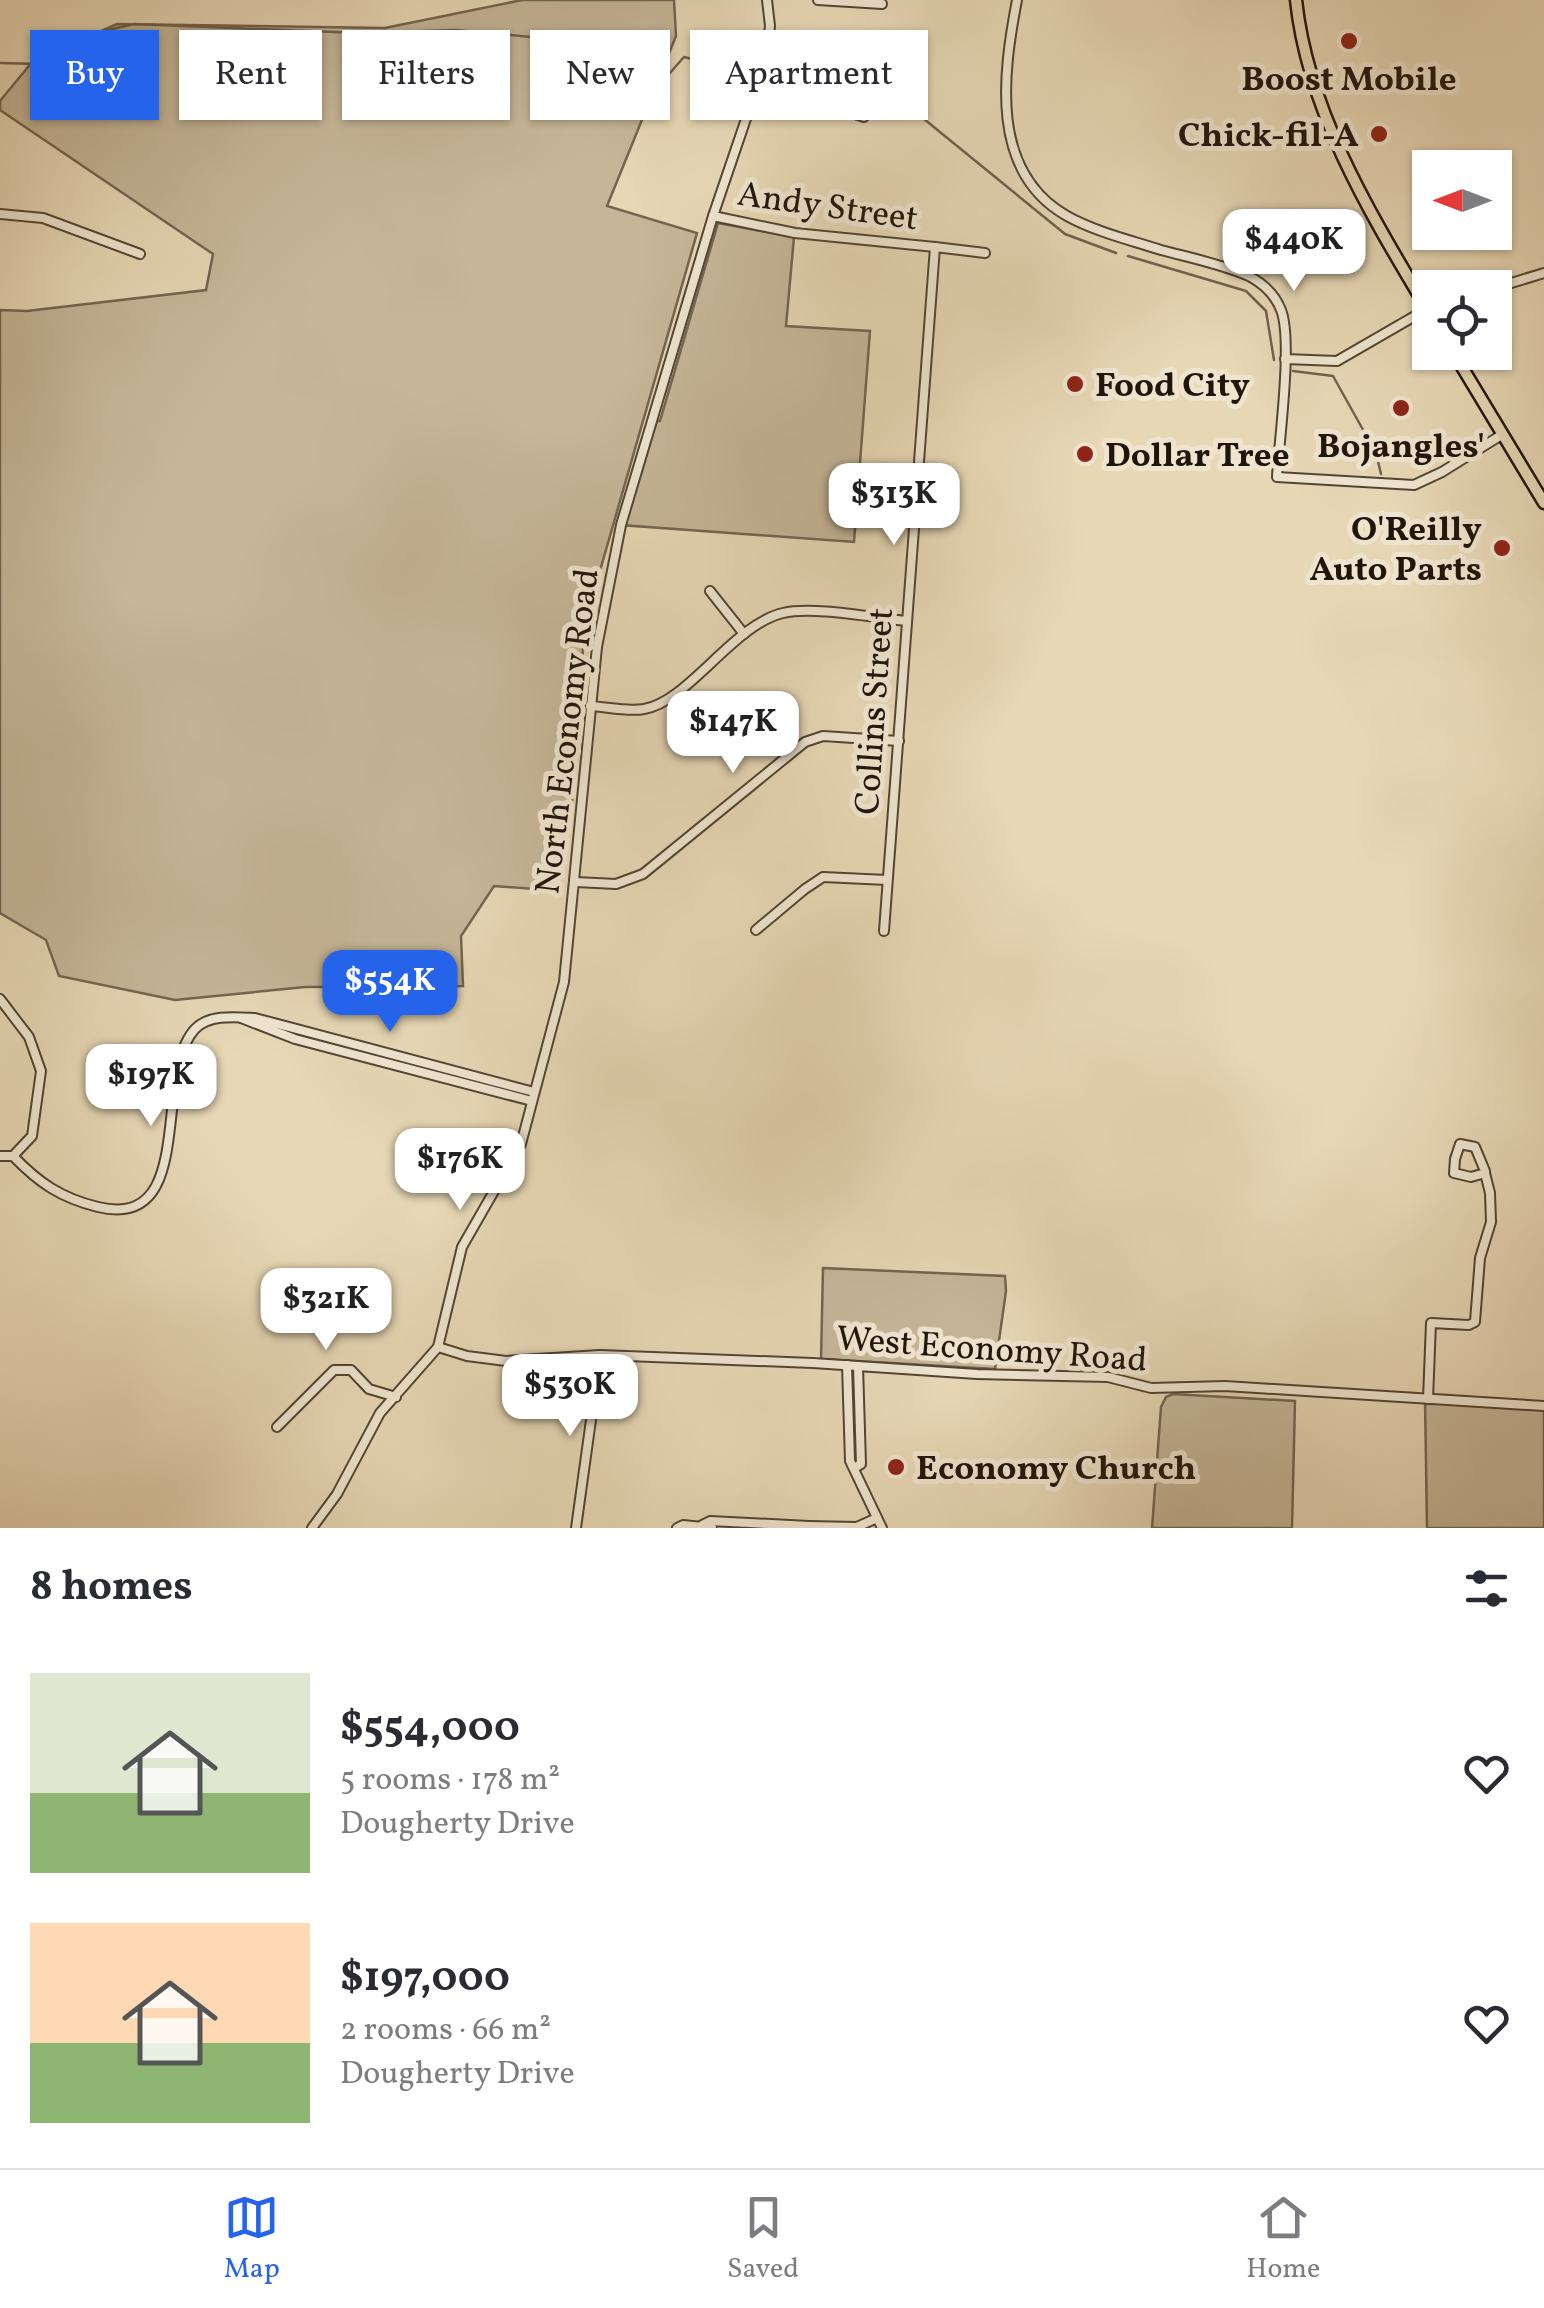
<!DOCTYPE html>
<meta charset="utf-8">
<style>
body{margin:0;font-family:Vollkorn,serif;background:#f7f7f7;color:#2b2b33;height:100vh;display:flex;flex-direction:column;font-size:38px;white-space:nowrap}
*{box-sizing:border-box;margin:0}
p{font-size:32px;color:#7c7c81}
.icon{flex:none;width:55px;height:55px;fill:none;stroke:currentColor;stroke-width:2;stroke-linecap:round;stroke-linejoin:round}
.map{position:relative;height:1528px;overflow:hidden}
.drawer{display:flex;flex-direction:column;background:#fff;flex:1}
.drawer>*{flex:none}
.hud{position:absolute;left:30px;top:30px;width:1000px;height:90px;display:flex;gap:20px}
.needle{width:65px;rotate:270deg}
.tools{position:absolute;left:1412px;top:150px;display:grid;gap:20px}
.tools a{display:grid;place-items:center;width:100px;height:100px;border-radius:0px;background:#fff;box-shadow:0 2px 8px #0004;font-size:50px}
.price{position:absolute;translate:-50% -85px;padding:0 22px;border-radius:20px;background:#fff;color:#222;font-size:32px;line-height:65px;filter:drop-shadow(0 2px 5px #0008)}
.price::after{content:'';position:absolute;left:50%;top:60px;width:30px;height:22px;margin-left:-15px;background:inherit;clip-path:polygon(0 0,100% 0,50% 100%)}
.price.selected{background:#2563eb;color:#fff}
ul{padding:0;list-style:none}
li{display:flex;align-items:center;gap:30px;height:250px;padding:0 30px}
li span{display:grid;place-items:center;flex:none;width:280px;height:200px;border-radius:0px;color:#555}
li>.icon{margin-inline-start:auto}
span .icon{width:120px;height:120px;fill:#fffc;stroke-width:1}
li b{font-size:42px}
h2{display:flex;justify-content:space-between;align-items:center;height:120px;padding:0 30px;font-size:42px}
.pill{padding:0 35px;border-radius:0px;background:#fff;box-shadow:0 2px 8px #0004;font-size:35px;line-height:90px}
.pill.selected{background:#2563eb;color:#fff}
.tab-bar{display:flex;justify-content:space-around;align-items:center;height:140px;border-top:2px solid #e1e1e2;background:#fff;font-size:28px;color:#7c7c81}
.tab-bar a{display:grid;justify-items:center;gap:5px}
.tab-bar .selected{color:#2563eb}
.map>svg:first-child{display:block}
.green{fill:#c5b698;stroke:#736551;stroke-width:2.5}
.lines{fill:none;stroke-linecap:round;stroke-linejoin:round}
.stream{stroke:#70614e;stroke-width:2.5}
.minor-casing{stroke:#524535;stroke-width:12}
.major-casing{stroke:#21140a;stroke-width:15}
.minor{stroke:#efe5cf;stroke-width:8}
.major{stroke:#e7d7b5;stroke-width:10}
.poi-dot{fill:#8f2418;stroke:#efe5cf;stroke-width:4}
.labels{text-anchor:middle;stroke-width:10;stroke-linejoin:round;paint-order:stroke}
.poi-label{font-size:35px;font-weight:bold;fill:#21140a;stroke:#efe5cf;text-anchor:start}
.street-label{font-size:35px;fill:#21140a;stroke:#efe5cf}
</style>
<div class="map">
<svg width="1544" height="1528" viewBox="0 0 1544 1528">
<rect width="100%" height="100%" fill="#e7d7b5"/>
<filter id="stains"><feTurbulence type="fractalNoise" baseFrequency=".002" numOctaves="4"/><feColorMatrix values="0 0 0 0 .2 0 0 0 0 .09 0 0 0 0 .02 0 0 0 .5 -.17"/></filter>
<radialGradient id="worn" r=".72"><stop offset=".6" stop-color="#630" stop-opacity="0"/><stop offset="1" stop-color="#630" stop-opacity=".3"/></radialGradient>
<g class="green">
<polygon points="522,0 674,0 676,36 607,206 697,233 587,616 578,691 572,805 565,808 548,890 494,886 461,936 463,986 305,987 175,1000 59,976 46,940 0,913 0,310 27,311 206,290 213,254 0,110 0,101 33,61 117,24 385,28"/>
<polygon points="718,223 794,237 786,326 870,331 854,542 621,525 652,421 660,421"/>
<polygon points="823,1268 1005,1276 1006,1291 995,1369 821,1359"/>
<polygon points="1173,1394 1295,1401 1292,1528 1152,1528 1161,1407 1166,1397"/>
<polygon points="1425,1398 1544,1407 1544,1528 1427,1528"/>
</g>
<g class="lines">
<g class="stream">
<polyline points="0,63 41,64 87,35 134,24 358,33 456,30 531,37 575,58 595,75 612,83 651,85 662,82 684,57 754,74"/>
<polyline points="767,76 862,86 897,97 1065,234 1116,253"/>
<polyline points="1128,256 1246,291 1266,311 1274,360"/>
<polyline points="1293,371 1333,376 1376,453 1381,474"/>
</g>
<defs>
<g id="minor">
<polyline points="818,0 882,4"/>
<path d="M1017 0C1003 73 989 172 1067 216 1096 232 1130 240 1161 250 1191 258 1221 264 1249 276 1264 284 1275 294 1281 310 1293 340 1279 441 1277 477L1414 485 1442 472 1503 434"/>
<polyline points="754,92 825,104 864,117"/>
<polyline points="0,214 43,218 140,254"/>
<polyline points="713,216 795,233 935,247"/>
<polyline points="1495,288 1544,273"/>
<polyline points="1285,359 1337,361 1427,309"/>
<polyline points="710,591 744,634"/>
<path d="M590 706C607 707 628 712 644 709 688 702 734 624 783 613 813 606 874 618 907 621"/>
<polyline points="576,882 616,884 643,874 805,742 823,736 899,741"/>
<polyline points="756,930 805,889 823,877 887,880"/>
<polyline points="884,931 935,247 985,253"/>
<polyline points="0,999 29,1037 41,1071 32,1136 13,1156"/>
<polyline points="241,1018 295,1039 532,1101"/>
<path d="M0 1156H13C39 1183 61 1198 98 1207 198 1231 152 1075 195 1029 209 1014 236 1017 255 1018L534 1092"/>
<polyline points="438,1347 467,1356 506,1361 600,1355 813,1363 977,1374 1108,1377 1151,1388 1225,1386 1544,1406"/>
<polyline points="847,1365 850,1461 882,1528"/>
<polyline points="1428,1399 1431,1323 1469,1325 1475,1322 1480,1258 1491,1222 1490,1193 1485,1173 1485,1171 1475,1147 1460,1144 1455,1159 1454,1173 1471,1177 1485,1173"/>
<polyline points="277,1427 334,1370 351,1370 369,1389 396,1397"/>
<polyline points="856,1467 861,1464 858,1366"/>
<polyline points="702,1525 710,1521 809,1526"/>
<polyline points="808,1526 857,1527 877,1518"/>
<polyline points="312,1528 337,1494 380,1413 438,1347 462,1247 521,1144 564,982 597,647 621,525 713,216 766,60 770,26 767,0"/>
<polyline points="576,1528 600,1355"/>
<polyline points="677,1528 683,1525 712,1528"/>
</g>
<g id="major">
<path d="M1296 0C1308 114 1373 218 1430 314"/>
<polyline points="1453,352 1544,503"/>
</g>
</defs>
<use href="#minor" class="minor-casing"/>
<use href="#major" class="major-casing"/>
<use href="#minor" class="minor"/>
<use href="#major" class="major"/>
</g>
<g class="poi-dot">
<circle cx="1349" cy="41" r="10"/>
<circle cx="1379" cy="134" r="10"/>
<circle cx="1075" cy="384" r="10"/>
<circle cx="1401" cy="408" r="10"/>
<circle cx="1085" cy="454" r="10"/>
<circle cx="1502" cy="548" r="10"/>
<circle cx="896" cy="1467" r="10"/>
</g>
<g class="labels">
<g class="poi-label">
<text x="1349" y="90" text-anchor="middle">Boost Mobile</text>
<text x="1359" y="146" text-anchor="end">Chick-fil-A</text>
<text x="1095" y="396">Food City</text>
<text x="1401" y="457" text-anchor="middle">Bojangles'</text>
<text x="1105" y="466">Dollar Tree</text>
<text x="1482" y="540" text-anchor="end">O'Reilly<tspan x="1482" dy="40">Auto Parts</tspan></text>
<text x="916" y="1479">Economy Church</text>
</g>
<g class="street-label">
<text transform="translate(828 205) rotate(8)" y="12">Andy Street</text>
<text transform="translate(873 711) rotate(-86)" y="12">Collins Street</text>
<text transform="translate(566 731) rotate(-83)" y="12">North Economy Road</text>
<text transform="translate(992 1348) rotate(4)" y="12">West Economy Road</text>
</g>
</g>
<rect width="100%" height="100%" filter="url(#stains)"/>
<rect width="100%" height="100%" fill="url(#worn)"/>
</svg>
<div class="tools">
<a><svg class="needle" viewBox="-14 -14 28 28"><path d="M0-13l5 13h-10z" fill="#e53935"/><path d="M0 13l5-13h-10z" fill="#7c7c81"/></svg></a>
<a><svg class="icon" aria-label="locate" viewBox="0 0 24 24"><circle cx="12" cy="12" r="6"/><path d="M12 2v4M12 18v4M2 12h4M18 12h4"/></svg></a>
</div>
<b class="price" style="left:1294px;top:294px">$440K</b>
<b class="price" style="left:894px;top:548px">$313K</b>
<b class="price" style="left:733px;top:776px">$147K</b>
<b class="price selected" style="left:390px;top:1035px">$554K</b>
<b class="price" style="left:151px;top:1129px">$197K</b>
<b class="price" style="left:460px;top:1213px">$176K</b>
<b class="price" style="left:326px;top:1353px">$321K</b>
<b class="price" style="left:570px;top:1439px">$530K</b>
<div class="hud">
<a class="pill selected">Buy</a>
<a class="pill">Rent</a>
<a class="pill">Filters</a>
<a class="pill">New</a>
<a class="pill">Apartment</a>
</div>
</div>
<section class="drawer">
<h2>8 homes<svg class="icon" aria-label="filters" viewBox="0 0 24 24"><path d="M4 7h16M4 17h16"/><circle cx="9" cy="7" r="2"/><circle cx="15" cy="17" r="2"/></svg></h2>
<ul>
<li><span style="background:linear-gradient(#dfe7d0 60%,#8fb573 0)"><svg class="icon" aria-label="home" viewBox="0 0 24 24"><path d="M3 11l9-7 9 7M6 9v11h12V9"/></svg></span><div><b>$554,000</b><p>5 rooms · 178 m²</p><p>Dougherty Drive</p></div><svg class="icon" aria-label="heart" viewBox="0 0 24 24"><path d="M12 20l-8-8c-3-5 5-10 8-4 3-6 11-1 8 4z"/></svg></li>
<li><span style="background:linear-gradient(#ffd9b3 60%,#8fb573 0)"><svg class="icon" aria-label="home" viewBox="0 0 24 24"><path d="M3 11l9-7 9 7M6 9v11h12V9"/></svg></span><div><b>$197,000</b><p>2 rooms · 66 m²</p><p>Dougherty Drive</p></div><svg class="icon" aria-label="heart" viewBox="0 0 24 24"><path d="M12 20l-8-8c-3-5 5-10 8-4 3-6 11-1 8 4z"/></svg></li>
</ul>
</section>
<nav class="tab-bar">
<a class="selected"><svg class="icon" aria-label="map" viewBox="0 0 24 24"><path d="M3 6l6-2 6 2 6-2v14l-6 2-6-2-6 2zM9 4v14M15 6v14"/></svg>Map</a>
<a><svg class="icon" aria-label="saved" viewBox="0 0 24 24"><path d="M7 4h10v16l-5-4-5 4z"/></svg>Saved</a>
<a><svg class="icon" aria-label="home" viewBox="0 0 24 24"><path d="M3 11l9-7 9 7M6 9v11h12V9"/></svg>Home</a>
</nav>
